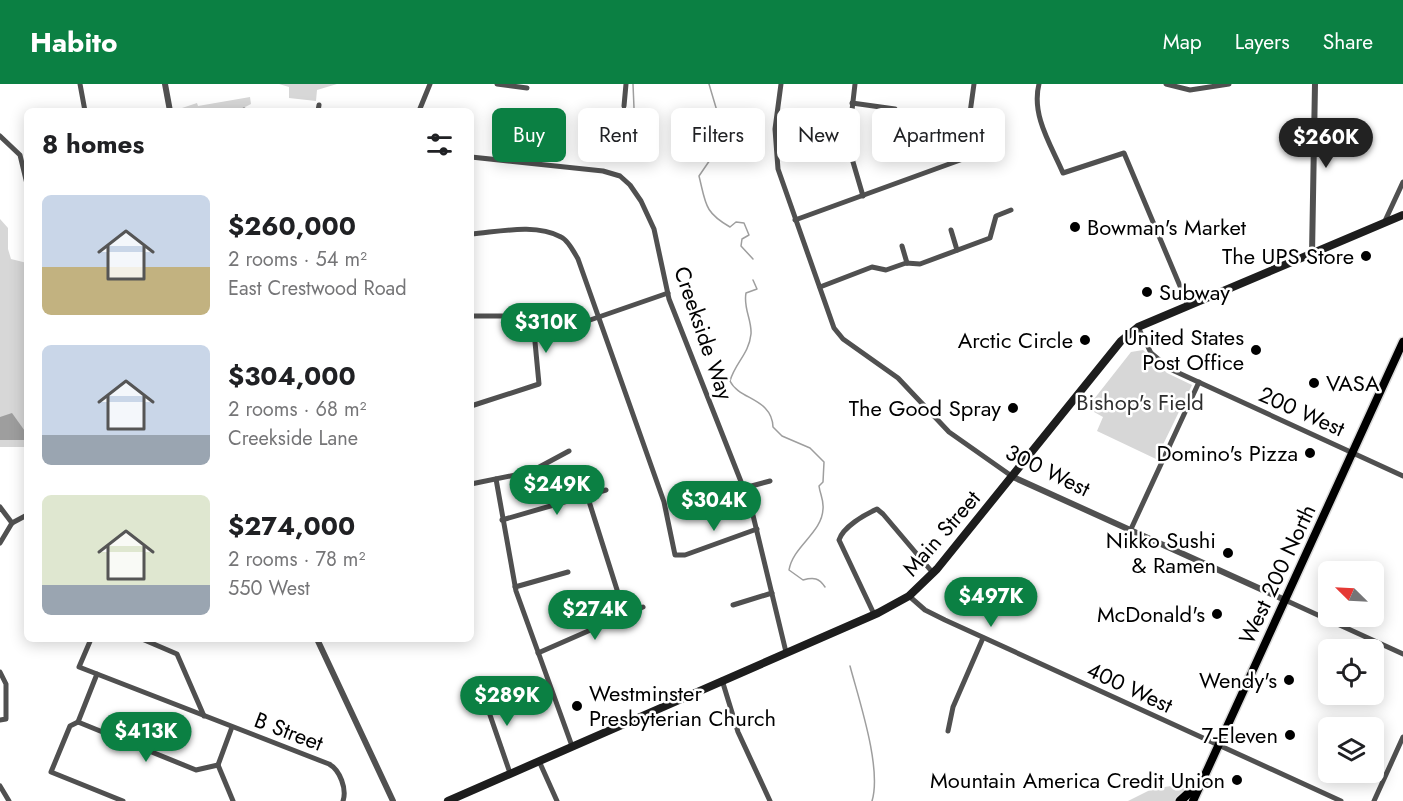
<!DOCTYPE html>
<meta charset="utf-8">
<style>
body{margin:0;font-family:Jost,sans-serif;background:#f6f6f6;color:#202124;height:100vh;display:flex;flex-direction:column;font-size:22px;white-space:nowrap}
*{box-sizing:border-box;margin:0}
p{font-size:20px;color:#757577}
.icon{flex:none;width:33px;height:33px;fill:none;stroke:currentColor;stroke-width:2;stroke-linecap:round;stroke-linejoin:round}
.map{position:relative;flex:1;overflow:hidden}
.panel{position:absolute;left:24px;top:24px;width:450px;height:534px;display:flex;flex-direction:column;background:#fff;border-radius:9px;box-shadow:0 3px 15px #0003}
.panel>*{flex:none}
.top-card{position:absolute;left:492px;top:24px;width:570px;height:54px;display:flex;gap:12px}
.needle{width:39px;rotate:294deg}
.fabs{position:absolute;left:1318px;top:477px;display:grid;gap:12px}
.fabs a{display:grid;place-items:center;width:66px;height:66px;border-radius:9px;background:#fff;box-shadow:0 3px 15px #0003;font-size:30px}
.price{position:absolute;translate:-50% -51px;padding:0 14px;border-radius:21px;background:#0b8043;color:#fff;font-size:20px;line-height:39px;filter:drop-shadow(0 2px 3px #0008)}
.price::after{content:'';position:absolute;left:50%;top:36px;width:18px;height:14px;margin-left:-9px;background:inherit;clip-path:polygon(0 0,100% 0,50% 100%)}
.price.selected{background:#222;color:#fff}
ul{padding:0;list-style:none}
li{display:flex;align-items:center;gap:18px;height:150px;padding:0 18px}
li span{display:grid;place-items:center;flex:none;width:168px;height:120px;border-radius:9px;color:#555}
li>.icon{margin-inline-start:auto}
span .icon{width:72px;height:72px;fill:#fffc;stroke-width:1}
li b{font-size:26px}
h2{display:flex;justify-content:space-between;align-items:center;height:72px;padding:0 18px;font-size:26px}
.tag{padding:0 21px;border-radius:9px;background:#fff;box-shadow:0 3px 15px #0003;font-size:21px;line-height:54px}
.tag.selected{background:#0b8043;color:#fff}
header{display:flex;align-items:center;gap:36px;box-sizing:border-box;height:84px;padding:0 30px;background:#0b8043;color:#fff}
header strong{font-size:28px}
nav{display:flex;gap:33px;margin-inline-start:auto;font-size:21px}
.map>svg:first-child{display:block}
.green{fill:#d7d7d7}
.water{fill:#9e9e9e}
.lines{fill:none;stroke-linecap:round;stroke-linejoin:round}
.stream{stroke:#9e9e9e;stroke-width:1.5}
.primary-casing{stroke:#dbdbdb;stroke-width:11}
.motorway-casing{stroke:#dbdbdb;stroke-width:12}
.minor{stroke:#505050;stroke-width:5}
.tertiary{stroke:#505050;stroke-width:6}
.secondary{stroke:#1d1d1d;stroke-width:8}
.primary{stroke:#000;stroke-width:8}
.motorway{stroke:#000;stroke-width:9}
.poi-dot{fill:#000;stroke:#fff;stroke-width:2}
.labels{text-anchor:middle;stroke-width:5;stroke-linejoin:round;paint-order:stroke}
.poi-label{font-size:22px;fill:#000;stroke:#fff;text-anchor:end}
.street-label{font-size:22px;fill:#000;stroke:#fff}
.park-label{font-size:22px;fill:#2e2e2e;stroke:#fff}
</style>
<header>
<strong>Habito</strong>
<nav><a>Map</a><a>Layers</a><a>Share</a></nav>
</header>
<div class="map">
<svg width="1403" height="717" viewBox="0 0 1403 717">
<rect width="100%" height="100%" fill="#fff"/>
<g class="green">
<polygon points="279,0 337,0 317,6 316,17 289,14 289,3"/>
<path d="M250 13 251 20C232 31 202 27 179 27V25L197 19 198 22Z"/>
<polygon points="0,135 8,144 8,165 11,175 27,179 27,363 0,363"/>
<polygon points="1143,266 1167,289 1192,301 1156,375 1097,347 1103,333 1087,324 1131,268"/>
<polygon points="1190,699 1188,705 1175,717 1128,717 1152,705"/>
</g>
<polygon class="water" points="12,329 27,350 27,356 0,356 0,333"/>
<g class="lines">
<g class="stream">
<path d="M709 0 725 54 699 92C706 120 704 128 730 143L736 138 744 139 749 151 742 155 741 162 753 175"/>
<polyline points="624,53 634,24 633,0"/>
<path d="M753 196 757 205 746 209C743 224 752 236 751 250 749 270 735 279 730 297 739 316 772 314 773 343L782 352 810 364 824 378 823 398 819 402C820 410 824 416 823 425 822 449 793 462 789 486L803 496C814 493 819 494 825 503"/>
<path d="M850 582C859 616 882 684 872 717"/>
</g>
<defs>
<polyline id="primary" points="1193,717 1403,258"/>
<polyline id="motorway" points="1180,717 1204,695"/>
</defs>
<use href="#primary" class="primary-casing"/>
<use href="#motorway" class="motorway-casing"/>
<g class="minor">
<polyline points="80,0 85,27"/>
<polyline points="497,0 527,4"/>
<polyline points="781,0 775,45 778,85 834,244 843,255 898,294 949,348 1013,393"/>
<polyline points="855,0 848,61 863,112"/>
<path d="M1039 0C1031 31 1051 61 1063 89L1124 69 1188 221"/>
<polyline points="1166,0 1190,6 1229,0"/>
<polyline points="852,19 895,25"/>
<polyline points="624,22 626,0"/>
<polyline points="244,26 244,27"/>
<polyline points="318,27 319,21"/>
<polyline points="419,27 430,0"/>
<polyline points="0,52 20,71 27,100"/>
<polyline points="471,73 603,87 620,92 630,101 641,117 654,145 669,215 751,423 786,568"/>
<polyline points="795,136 974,71 969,36 974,0"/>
<polyline points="1384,139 1403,98"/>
<polyline points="951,146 957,166"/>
<path d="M471 150C498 148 535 139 561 153 568 156 574 168 578 175L664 418 675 471H685L757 445"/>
<polyline points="902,162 907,179"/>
<polyline points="820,203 872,183 886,186 906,179 920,180 990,154 996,132 1011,126"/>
<polyline points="471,232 511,232 567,244 668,209"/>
<polyline points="1138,243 1151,269 1170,285 1403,392"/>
<polyline points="471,322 539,300 535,258 539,239"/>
<polyline points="496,395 516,507 572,662"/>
<polyline points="471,400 530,388 569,367"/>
<polyline points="744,404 770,397"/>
<polyline points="587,411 625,531"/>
<polyline points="0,423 12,439"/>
<polyline points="502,436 606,406"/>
<polyline points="12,439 27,431"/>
<polyline points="1131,445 1199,298"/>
<polyline points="0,459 12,439"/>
<polyline points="515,503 568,488"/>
<polyline points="909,512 925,526 945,536 1341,717"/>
<polyline points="1285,516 1403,570"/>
<polyline points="733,521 772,509"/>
<path d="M874 530 839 456C843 443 864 431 877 425L883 430 933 489"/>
<path d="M91 555 79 583 329 680C340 686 347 705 343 717"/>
<polyline points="142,555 177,570 204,632"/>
<polyline points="538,569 643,523"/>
<polyline points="0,588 6,600 6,635 0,636"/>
<polyline points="722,596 738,648 770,717"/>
<polyline points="481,605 510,689"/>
<polyline points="78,638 196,686 218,681"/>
<polyline points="78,638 70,642 51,688 123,717"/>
<polyline points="78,638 97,590"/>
<polyline points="948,647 953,623 983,554"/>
<polyline points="539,677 557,717"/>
<polyline points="218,681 232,643"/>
<polyline points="218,681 233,717"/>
<polyline points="0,702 9,717"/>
<polyline points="1374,717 1403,653"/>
</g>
<g class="tertiary">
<polyline points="165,0 170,27"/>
<polyline points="1312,170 1315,0"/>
<polyline points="1013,393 1285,516"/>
<polyline points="317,555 393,717"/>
</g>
<polyline class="secondary" points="448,717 878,529 909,512 937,485 1121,257 1138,243 1403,131"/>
<use href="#primary" class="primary"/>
<use href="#motorway" class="motorway"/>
</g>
<g class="poi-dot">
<circle cx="1075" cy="143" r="6"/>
<circle cx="1366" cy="172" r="6"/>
<circle cx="1147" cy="208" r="6"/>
<circle cx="1085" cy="256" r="6"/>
<circle cx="1256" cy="266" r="6"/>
<circle cx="1314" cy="299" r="6"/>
<circle cx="1013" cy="324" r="6"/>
<circle cx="1310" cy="369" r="6"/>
<circle cx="1228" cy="469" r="6"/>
<circle cx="1217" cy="530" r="6"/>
<circle cx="1289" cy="596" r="6"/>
<circle cx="577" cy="622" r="6"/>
<circle cx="1290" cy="651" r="6"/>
<circle cx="1237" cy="696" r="6"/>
</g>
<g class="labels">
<g class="poi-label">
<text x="1087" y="151" text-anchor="start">Bowman's Market</text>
<text x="1354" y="180">The UPS Store</text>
<text x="1159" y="216" text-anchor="start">Subway</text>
<text x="1244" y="261">United States<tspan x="1244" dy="25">Post Office</tspan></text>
<text x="1073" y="264">Arctic Circle</text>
<text x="1326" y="307" text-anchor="start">VASA</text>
<text x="1001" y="332">The Good Spray</text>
<text x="1298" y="377">Domino's Pizza</text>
<text x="1216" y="464">Nikko Sushi<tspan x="1216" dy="25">&amp; Ramen</tspan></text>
<text x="1205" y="538">McDonald's</text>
<text x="1277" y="604">Wendy's</text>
<text x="589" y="617" text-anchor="start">Westminster<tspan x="589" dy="25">Presbyterian Church</tspan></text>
<text x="1278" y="659">7-Eleven</text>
<text x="1225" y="704">Mountain America Credit Union</text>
</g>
<g class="street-label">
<text transform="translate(704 249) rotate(71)" y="8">Creekside Way</text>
<text transform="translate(1302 327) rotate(24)" y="8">200 West</text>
<text transform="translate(1048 386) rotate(26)" y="8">300 West</text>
<text transform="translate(941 449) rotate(-49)" y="8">Main Street</text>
<text transform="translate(1277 490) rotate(-65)" y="8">West 200 North</text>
<text transform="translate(1130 603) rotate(25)" y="8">400 West</text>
<text transform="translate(289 647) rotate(21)" y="8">B Street</text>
</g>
<g class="park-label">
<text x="1140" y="326">Bishop's Field</text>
</g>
</g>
</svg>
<div class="fabs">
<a><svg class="needle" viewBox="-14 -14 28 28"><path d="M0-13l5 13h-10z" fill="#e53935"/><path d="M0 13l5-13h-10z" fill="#757577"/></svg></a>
<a><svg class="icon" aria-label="locate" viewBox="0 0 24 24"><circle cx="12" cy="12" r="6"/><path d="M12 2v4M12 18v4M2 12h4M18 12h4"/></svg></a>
<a><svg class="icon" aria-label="layers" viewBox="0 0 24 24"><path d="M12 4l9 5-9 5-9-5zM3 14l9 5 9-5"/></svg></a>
</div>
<b class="price selected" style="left:1326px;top:85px">$260K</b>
<b class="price" style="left:546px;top:270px">$310K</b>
<b class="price" style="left:557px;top:432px">$249K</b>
<b class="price" style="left:714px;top:448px">$304K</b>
<b class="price" style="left:991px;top:544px">$497K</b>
<b class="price" style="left:595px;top:557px">$274K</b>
<b class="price" style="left:507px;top:643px">$289K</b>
<b class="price" style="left:146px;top:679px">$413K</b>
<div class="top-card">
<a class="tag selected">Buy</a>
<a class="tag">Rent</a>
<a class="tag">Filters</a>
<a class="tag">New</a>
<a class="tag">Apartment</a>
</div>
<section class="panel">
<h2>8 homes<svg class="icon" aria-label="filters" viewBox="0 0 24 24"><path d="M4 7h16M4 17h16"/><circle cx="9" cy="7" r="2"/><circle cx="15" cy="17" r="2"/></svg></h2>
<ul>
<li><span style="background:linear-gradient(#c9d6e8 60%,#c2b280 0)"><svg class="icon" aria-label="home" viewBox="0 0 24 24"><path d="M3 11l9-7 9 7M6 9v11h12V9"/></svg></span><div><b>$260,000</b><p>2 rooms · 54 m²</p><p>East Crestwood Road</p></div></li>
<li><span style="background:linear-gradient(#c9d6e8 75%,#9aa5b1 0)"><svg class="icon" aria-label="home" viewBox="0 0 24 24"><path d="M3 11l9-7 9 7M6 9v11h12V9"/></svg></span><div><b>$304,000</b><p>2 rooms · 68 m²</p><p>Creekside Lane</p></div></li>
<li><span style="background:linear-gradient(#dfe7d0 75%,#9aa5b1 0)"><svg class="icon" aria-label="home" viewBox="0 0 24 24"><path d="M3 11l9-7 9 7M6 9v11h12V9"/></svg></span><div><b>$274,000</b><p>2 rooms · 78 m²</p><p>550 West</p></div></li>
</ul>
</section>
</div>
